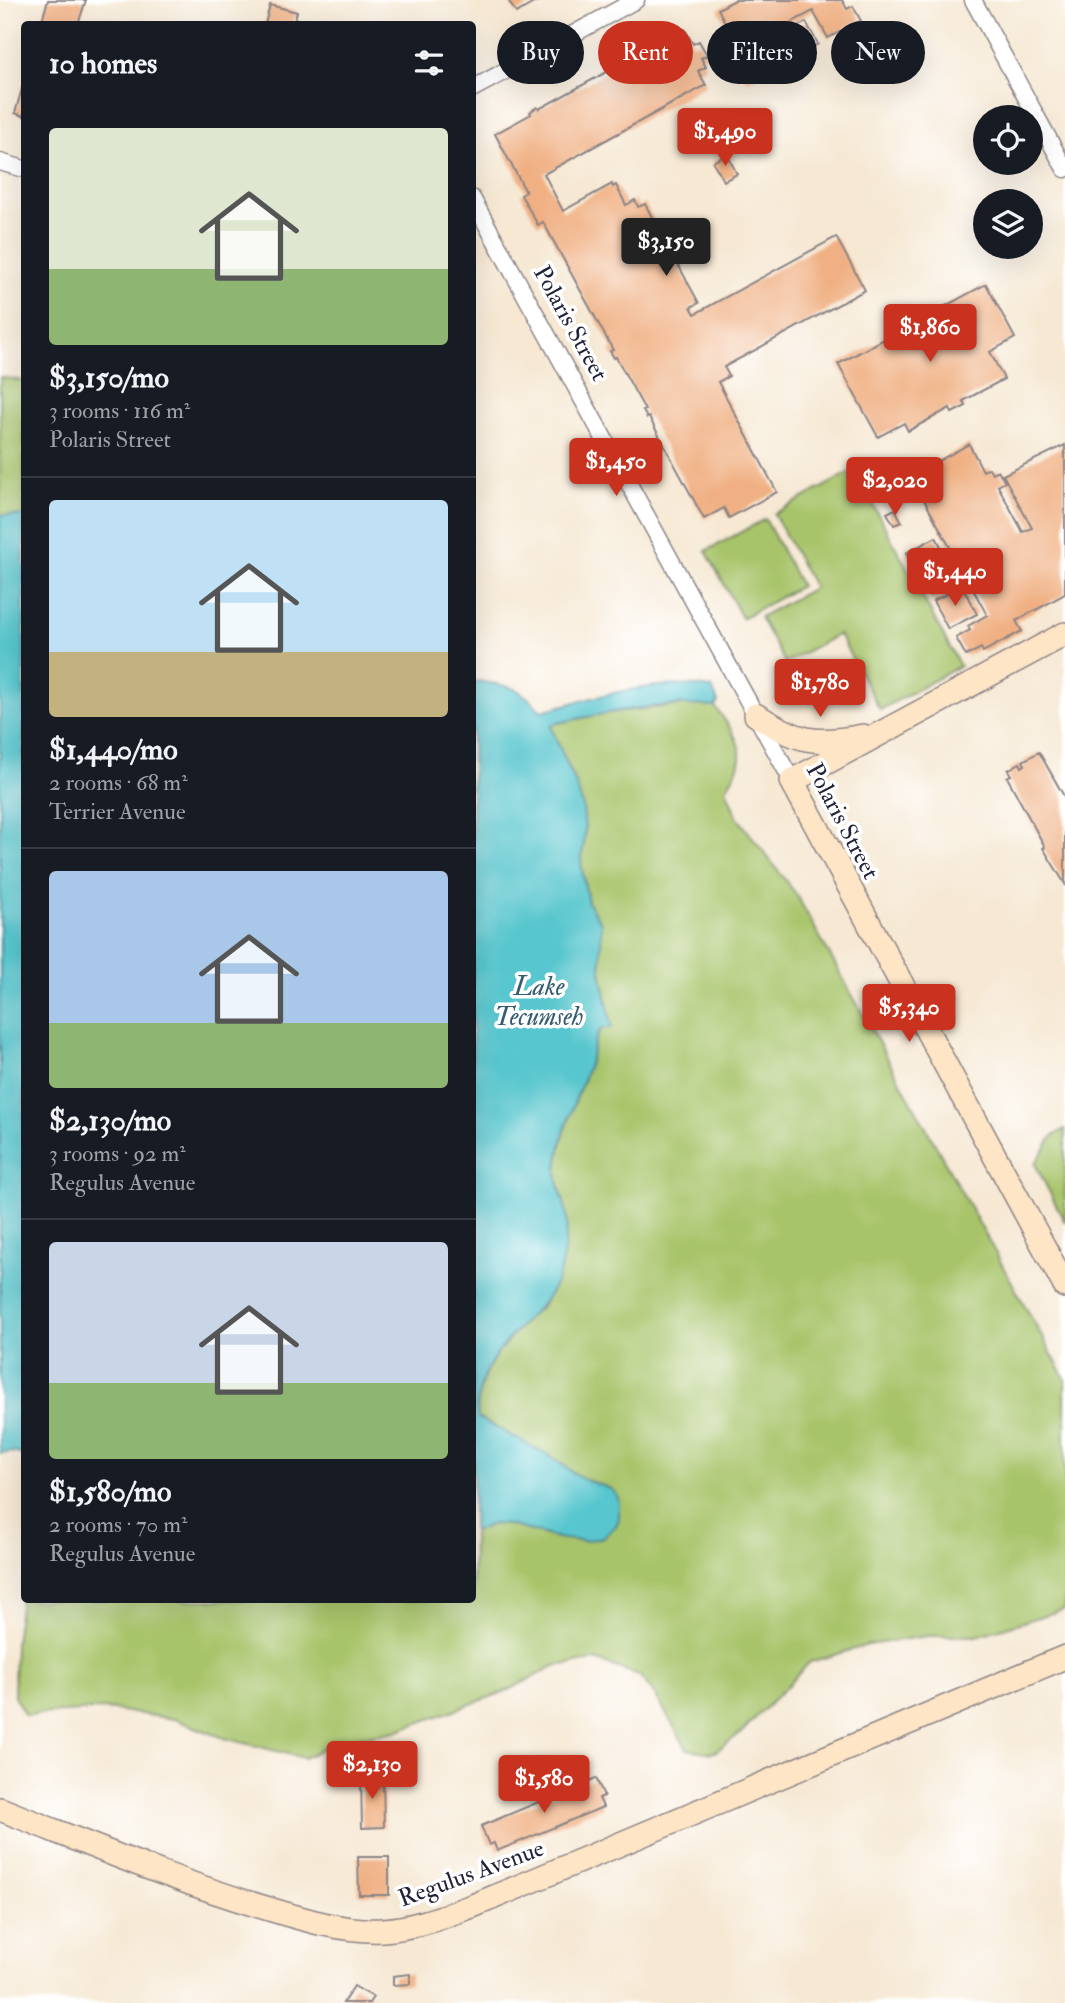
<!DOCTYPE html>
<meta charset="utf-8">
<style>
body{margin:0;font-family:"IM FELL Double Pica",serif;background:#242831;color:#f1f3f6;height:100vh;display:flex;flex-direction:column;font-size:26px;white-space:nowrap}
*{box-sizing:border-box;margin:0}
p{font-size:23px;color:#9ea1a6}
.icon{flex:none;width:38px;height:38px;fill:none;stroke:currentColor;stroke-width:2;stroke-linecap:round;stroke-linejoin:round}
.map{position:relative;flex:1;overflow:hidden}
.side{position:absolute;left:21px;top:21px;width:455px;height:1582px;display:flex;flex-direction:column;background:#171b24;border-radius:7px;box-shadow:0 7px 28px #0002}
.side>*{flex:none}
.banner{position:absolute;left:497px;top:21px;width:462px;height:63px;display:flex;gap:14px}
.controls{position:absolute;left:973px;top:105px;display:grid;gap:14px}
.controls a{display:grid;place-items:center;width:70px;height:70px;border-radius:50%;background:#171b24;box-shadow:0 7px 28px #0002;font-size:35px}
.price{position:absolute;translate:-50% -60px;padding:0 16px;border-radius:7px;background:#c8321e;color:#fff;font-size:23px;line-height:46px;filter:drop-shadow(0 2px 4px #0008)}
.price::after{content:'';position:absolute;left:50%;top:42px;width:21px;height:16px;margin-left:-10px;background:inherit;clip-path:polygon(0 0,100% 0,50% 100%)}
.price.selected{background:#222;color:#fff}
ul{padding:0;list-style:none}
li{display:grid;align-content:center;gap:14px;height:371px;padding:0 28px}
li+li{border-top:2px solid #363941}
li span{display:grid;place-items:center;height:217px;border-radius:7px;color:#555}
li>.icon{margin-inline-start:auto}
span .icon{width:126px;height:126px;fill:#fffc;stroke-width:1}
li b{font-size:30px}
h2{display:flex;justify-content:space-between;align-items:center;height:84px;padding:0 28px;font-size:30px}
.tag{padding:0 24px;border-radius:32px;background:#171b24;box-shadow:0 7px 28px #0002;font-size:24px;line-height:63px}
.tag.selected{background:#c8321e;color:#fff}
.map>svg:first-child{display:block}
.green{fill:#a8c46b;stroke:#657353;stroke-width:2}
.water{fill:#59c6ce;stroke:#3e7484;stroke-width:2}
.building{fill:#f0b083}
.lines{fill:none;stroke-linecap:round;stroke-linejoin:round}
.street-casing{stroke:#8c8587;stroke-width:19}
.secondary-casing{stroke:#8c8587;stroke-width:26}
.street{stroke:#fff;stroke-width:16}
.secondary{stroke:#fee5c5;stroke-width:23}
.labels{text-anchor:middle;stroke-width:7;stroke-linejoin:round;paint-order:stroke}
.street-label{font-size:24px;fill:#22223b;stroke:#fff}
.water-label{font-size:26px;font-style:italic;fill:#355b6e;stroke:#fff}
</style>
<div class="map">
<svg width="1065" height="2003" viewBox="0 0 1065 2003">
<rect width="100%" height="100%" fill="#fff"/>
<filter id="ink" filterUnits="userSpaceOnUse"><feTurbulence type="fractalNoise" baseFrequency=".0143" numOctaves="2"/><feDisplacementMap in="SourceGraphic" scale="14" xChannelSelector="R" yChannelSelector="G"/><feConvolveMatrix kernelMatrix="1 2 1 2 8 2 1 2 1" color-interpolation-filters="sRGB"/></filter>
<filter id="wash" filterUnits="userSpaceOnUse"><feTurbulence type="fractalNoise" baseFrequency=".00686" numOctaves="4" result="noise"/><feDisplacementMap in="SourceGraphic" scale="28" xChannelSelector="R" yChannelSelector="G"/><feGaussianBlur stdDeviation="1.57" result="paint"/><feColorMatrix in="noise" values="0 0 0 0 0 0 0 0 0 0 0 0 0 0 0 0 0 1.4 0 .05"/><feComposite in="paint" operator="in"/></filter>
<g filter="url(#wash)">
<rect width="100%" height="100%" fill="#f6e8d3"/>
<g class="green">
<polygon points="0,377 24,381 24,516 0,515"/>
<polygon points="854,470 960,666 880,710 839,634 785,663 760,617 814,588 774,514"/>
<polygon points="765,519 801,586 742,618 706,551"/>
<path d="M692 704 715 707C723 717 739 739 740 752 742 765 732 778 726 789L737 817 796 894 1065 1378V1609L977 1636H927L868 1645 810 1662 741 1733 713 1753 687 1749 656 1696 639 1675 595 1660 554 1666 507 1691 396 1731 337 1742 304 1758 224 1738 174 1719 107 1709 25 1715 14 1696 15 1642 24 1577V1600H472L473 1532 492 1524 509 1525 562 1539 611 1489 581 1478 553 1458 478 1418C473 1379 499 1348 525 1321 530 1315 540 1310 544 1303 549 1296 567 1224 566 1216 565 1200 556 1185 557 1169 560 1133 576 1101 588 1067 593 1054 593 1038 602 1028H612L601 972V923L588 903 581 863 585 831 576 784 551 728 553 724 606 713Z"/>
<polygon points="1065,1129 1065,1222 1035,1164 1053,1136"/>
</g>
<g class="water">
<polygon points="0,515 24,516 24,1455 12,1452 0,1453"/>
<path d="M477 681C512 686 517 685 541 711 597 697 654 678 712 688L718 702 715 707C662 700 605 713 553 724L551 728 576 784 583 807 585 831 581 863 588 903 601 923V972L612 1028H602C593 1038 593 1054 588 1067 576 1101 560 1133 557 1169 556 1186 565 1200 567 1216 568 1229 563 1261 559 1274 553 1295 539 1307 525 1321 500 1347 472 1379 478 1418L553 1458 581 1478 611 1489 617 1495 619 1503V1519L616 1526 603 1537 585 1541 562 1539 508 1525 492 1524 473 1532 472 684Z"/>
</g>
<g id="blocks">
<g class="building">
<polygon points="48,0 86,0 78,24 41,24"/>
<polygon points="508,0 539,0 516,13"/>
<polygon points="735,0 842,0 847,9 853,6 861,21 828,38 813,11 756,41 759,47 806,22 818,44 747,81 736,60 751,52 748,47 740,51 718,9"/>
<polygon points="270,5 297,12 293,24 265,24"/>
<polygon points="685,29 693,44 699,41 707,55 701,58 706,67 698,71 706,85 544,174 563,211 612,184 613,187 616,185 626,205 635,200 638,207 645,204 699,303 691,307 695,314 836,237 865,290 724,367 729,376 718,382 777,492 729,518 724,508 704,519 649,417 647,418 643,411 645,410 616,357 614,358 610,351 613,350 543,222 538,225 521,195 526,192 495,134 531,114 530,112 537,107 539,109"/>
<polygon points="24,82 24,116 15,113"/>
<polygon points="727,154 737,174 724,181 713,162"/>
<polygon points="986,284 1015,338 990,352 1004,379 963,401 966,406 952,413 950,408 908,431 904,423 878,437 838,364"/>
<polygon points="969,444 983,471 989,468 992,473 998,470 1005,482 998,486 1023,532 1032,528 1003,475 1065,445 1065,594 1016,621 1022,631 983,652 981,648 966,656 956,638 970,630 968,626 987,615 911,476"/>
<polygon points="895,509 902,522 894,525 887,513"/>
<polygon points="936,537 959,581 930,596 906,553"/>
<polygon points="962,586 977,614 948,629 933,601"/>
<polygon points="1039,752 1065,798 1065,884 1043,848 1045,847 1007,777 1011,775 1008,770 1020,763 1022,767 1025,765 1023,761"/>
<polygon points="361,1775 383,1775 384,1827 362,1828"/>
<polygon points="596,1778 604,1796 599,1798 603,1807 497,1851 494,1843 489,1845 481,1826"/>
<polygon points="358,1857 389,1857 389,1895 359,1895"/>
<polygon points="410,1974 410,1984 393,1985 393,1976"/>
<polygon points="354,1986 373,1997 369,2003 343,2003"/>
</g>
</g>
</g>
<g filter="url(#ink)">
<use href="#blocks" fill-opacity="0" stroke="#8c8587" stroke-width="2"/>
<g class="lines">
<defs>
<g id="street">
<polyline points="973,0 1065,169"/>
<polyline points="472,89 636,0"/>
<polyline points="0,162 24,169"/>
<polyline points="472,198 792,781"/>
</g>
<g id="secondary">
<polyline points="1065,634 792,781 1065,1286"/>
<path d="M756 715C799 741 812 746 863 736"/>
<path d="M0 1809C89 1844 177 1882 269 1909 305 1920 345 1932 383 1930 415 1928 445 1916 475 1905L1065 1657"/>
</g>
</defs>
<use href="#street" class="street-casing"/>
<use href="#secondary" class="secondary-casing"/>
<use href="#street" class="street"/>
<use href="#secondary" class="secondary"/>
</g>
</g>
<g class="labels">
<g class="street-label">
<text transform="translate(571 323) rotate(61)" y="8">Polaris Street</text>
<text transform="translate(843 821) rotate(62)" y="8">Polaris Street</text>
<text transform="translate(471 1873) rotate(-20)" y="8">Regulus Avenue</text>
</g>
<g class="water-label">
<text x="539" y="995">Lake<tspan x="539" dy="30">Tecumseh</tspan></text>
</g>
</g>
</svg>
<div class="controls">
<a><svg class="icon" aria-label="locate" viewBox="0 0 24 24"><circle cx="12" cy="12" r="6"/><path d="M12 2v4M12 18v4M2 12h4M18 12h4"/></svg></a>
<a><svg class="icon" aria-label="layers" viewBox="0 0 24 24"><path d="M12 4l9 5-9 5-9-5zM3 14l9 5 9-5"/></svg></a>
</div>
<b class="price" style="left:725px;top:168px">$1,490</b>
<b class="price selected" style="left:666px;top:278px">$3,150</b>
<b class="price" style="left:930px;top:364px">$1,860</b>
<b class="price" style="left:616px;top:498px">$1,450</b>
<b class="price" style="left:895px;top:517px">$2,020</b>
<b class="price" style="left:955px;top:608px">$1,440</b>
<b class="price" style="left:820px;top:719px">$1,780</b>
<b class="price" style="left:909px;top:1044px">$5,340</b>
<b class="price" style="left:372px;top:1801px">$2,130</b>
<b class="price" style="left:544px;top:1815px">$1,580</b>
<div class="banner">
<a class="tag">Buy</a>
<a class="tag selected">Rent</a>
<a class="tag">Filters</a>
<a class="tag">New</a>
</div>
<section class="side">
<h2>10 homes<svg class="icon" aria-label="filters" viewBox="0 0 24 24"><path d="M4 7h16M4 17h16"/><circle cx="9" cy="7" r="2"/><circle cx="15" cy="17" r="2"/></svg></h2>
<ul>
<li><span style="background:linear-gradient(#dfe7d0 65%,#8fb573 0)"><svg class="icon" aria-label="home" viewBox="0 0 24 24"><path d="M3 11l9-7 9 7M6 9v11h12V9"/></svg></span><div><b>$3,150/mo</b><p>3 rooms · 116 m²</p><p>Polaris Street</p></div></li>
<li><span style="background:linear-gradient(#bfe0f5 70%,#c2b280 0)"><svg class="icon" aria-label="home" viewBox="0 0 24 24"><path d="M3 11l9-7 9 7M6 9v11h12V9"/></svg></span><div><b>$1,440/mo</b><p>2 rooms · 68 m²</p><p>Terrier Avenue</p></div></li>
<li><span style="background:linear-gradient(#a9c7e8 70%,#8fb573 0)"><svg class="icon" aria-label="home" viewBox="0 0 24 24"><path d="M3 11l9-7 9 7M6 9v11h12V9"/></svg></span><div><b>$2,130/mo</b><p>3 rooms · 92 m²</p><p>Regulus Avenue</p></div></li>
<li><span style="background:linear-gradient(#c9d6e8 65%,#8fb573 0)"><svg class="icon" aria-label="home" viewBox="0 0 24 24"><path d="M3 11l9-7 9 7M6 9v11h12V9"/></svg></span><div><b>$1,580/mo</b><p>2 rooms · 70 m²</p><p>Regulus Avenue</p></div></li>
</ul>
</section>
</div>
